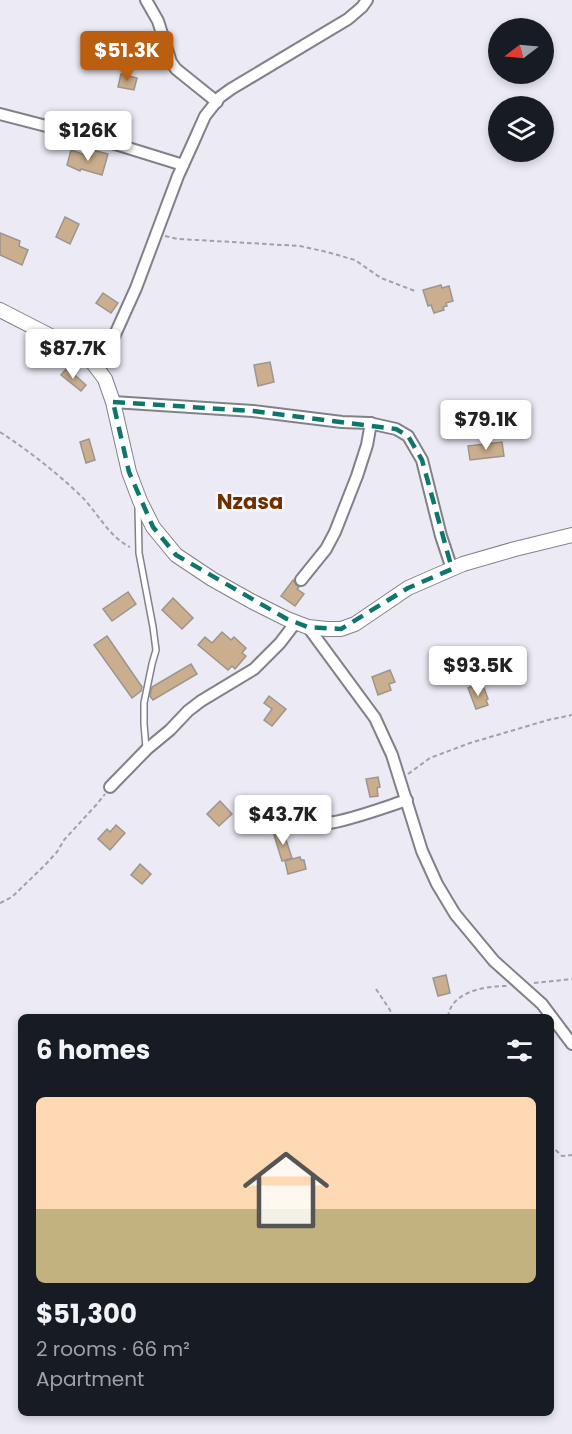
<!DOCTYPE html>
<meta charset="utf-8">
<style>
body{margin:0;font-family:Poppins,sans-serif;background:#20242c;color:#f1f3f6;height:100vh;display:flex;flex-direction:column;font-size:22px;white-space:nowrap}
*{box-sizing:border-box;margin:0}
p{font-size:20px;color:#9ea1a6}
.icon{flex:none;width:33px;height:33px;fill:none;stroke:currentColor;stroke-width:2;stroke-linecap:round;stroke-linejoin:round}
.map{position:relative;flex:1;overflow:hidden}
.sheet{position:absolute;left:18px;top:1014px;width:536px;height:402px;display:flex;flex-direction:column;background:#171b24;border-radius:9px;box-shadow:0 3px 9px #0003}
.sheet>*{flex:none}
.needle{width:39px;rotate:254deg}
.tools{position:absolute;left:488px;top:18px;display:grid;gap:12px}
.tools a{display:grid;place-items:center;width:66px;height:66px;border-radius:50%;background:#171b24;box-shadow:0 3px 9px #0003;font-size:30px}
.price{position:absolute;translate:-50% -51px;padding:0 14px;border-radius:6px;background:#fff;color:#222;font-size:20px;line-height:39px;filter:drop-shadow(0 2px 3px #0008)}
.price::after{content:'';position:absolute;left:50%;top:36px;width:18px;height:14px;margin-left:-9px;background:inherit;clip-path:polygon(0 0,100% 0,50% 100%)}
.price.active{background:#bc5e10;color:#fff}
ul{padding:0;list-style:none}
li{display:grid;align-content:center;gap:12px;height:318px;padding:0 18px}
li+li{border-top:2px solid #363941}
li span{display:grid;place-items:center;height:186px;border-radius:9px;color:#555}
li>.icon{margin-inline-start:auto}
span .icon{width:108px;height:108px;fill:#fffc;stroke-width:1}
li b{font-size:26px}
h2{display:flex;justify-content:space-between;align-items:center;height:72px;padding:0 18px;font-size:26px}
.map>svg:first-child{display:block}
.building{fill:#cbae8d;stroke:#9c958e;stroke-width:1.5}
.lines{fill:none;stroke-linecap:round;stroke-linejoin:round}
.service-casing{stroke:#82818a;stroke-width:8}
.minor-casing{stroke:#82818a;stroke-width:14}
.tertiary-casing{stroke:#82818a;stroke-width:16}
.path{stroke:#a2a1a9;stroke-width:2;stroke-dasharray:4.5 3;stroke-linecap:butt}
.service{stroke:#fff;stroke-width:5}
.minor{stroke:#fff;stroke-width:10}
.tertiary{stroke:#fff;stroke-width:14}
.marked{fill:none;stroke:#0f766e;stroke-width:4.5;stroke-dasharray:12 8;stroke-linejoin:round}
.labels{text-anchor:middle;stroke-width:5;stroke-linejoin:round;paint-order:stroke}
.quarter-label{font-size:21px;font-weight:bold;fill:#6d3200;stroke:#f9f9fd}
</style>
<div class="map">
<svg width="572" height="1434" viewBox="0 0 572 1434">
<rect width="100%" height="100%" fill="#ecebf5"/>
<g class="building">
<polygon points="121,74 137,78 134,90 118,87"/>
<polygon points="71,150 91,157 93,150 108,154 102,175 81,169 80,171 67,165"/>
<polygon points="65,217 79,224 70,244 56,237"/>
<polygon points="0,233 20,241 19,246 28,250 22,265 0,255"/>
<polygon points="441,285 442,288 449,286 453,301 446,303 447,306 443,307 444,310 434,313 431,305 428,306 423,290"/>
<polygon points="103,293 118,303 111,313 96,303"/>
<polygon points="270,362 274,382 258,386 254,365"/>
<polygon points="67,368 86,385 81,391 61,375"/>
<polygon points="89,439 95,460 86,463 80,442"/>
<polygon points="502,442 504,456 470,460 468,446"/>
<polygon points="293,580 296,585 299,587 297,589 304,594 295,606 281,596"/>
<polygon points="128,592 136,604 112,621 103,609"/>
<polygon points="173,598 193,618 182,629 162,610"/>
<polygon points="222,632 231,640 234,637 246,648 242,653 246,656 235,669 232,666 228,670 198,645 205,637 212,643"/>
<polygon points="107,636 142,687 141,691 132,698 94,645"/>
<polygon points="191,664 197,674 153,700 150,696 152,687"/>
<polygon points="390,670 395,682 389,684 391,690 378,695 372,677"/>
<polygon points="478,684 480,690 484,688 488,699 486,700 488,705 476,709 468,688"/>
<polygon points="269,696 286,709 272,726 264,720 272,709 264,703"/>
<polygon points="378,777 380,787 377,788 378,796 370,797 366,779"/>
<polygon points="220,801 232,814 219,826 207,814"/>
<polygon points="116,825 125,833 110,850 98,839 107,829 110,832"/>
<polygon points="283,831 292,858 282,861 274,835"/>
<polygon points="300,857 301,860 304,860 306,869 288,874 285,861"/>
<polygon points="140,864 151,874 142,884 131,875"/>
<polygon points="446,975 450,993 438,996 433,978"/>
</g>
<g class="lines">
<defs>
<polyline id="service" points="138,506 139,553 153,627 156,650 152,664 144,703 144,724 146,748"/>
<g id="minor">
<polyline points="146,0 158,21 171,62 176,69 217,102"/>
<polyline points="0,114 112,143 183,165"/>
<polyline points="99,370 136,288 178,176 193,143 205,116 220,97 231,89 348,19 362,7 367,0"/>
<polyline points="113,402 253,411 342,422 369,423 396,429 408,436 422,460 441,536 452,569"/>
<polyline points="301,580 326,549 335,532 357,476 367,445 371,423"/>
<polyline points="308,627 375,718 392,755 422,851 437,884 455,914 494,961 542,1004 572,1044"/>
<polyline points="110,787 147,749 170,730 188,711 201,701 254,669 280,643 296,622"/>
<path d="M269 824C290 823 313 826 335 822 359 817 383 808 407 800"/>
</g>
<polyline id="tertiary" points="0,310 76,349 93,363 105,379 113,402 129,472 140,501 153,527 176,555 212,579 253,602 287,619 308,627 327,629 341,629 355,624 408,588 463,564 515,549 572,535"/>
</defs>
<use href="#service" class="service-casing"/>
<use href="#minor" class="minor-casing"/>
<use href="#tertiary" class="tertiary-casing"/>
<g class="path">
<polyline points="165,236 178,239 197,240 300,246 327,252 355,260 381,278 415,291"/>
<path d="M0 432C29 451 56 472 81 496 98 513 109 537 130 547"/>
<polyline points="408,774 430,758 470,743 548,720 572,715"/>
<polyline points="0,903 12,897 45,865 57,852 64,840 97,804 105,794"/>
<polyline points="534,983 572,979"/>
<polyline points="376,989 390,1010 392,1017"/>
<path d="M448 1017C451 991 486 986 507 986"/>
<polyline points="550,1145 562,1156 572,1155"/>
</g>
<use href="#service" class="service"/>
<use href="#minor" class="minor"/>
<use href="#tertiary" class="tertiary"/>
</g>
<path class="marked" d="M113 402 253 411 396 429 408 436 422 460 452 569 408 588 341 629 308 627 287 619 176 555 153 527 129 472Z"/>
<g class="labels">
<g class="quarter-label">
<text x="250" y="509">Nzasa</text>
</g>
</g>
</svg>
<div class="tools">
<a><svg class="needle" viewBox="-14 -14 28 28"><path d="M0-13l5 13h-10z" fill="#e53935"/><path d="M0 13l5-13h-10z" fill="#9ea1a6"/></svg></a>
<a><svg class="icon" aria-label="layers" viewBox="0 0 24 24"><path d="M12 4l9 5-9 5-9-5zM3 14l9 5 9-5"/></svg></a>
</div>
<b class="price active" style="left:127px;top:82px">$51.3K</b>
<b class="price" style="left:88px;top:162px">$126K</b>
<b class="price" style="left:73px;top:380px">$87.7K</b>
<b class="price" style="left:486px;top:451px">$79.1K</b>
<b class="price" style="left:478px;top:697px">$93.5K</b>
<b class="price" style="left:283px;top:846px">$43.7K</b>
<section class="sheet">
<h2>6 homes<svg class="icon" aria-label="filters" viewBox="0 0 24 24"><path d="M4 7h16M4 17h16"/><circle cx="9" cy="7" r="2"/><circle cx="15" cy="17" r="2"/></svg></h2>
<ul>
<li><span style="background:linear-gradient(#ffd9b3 60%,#c2b280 0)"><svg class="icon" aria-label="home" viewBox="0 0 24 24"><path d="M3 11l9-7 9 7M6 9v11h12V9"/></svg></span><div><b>$51,300</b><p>2 rooms · 66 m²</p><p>Apartment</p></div></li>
</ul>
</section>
</div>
